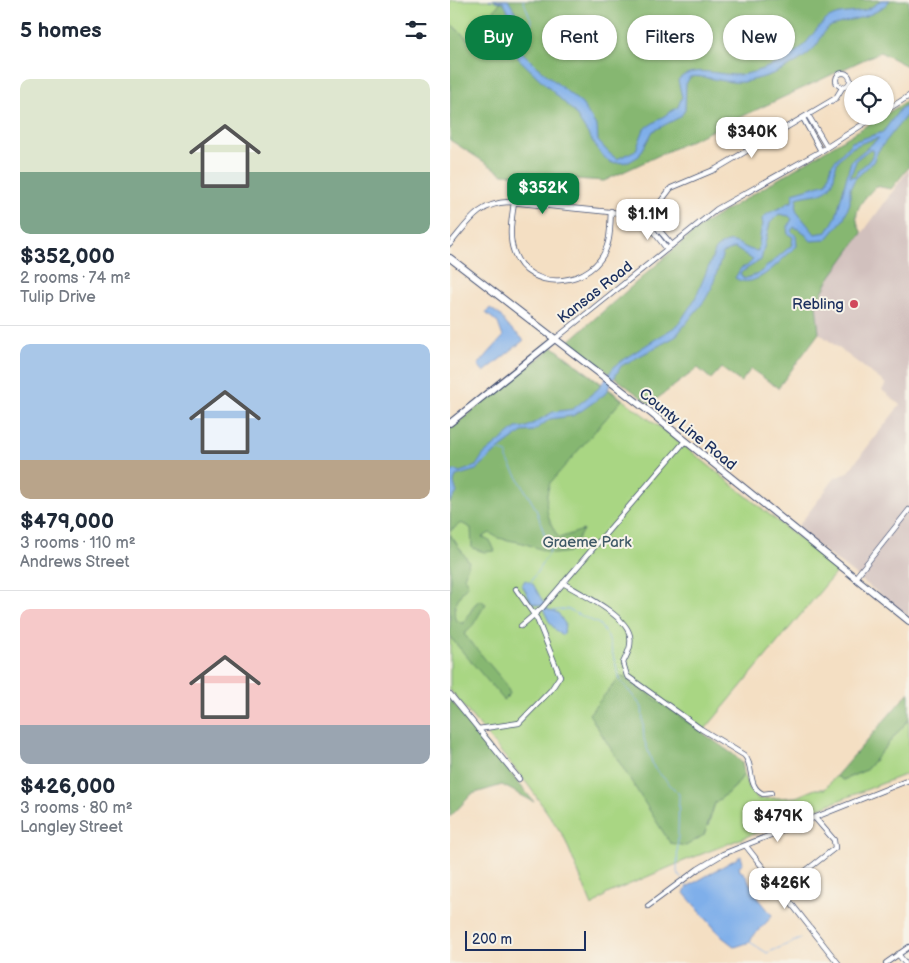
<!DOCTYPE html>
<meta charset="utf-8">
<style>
body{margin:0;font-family:"Balsamiq Sans",sans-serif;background:#f2f2f3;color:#1f2937;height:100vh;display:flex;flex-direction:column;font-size:19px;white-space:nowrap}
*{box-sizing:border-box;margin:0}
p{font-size:16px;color:#747a83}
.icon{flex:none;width:28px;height:28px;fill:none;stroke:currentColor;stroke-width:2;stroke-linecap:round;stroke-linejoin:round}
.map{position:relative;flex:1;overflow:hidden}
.panel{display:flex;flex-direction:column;background:#fff;width:450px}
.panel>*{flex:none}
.banner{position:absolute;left:15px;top:15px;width:369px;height:45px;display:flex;gap:10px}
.fabs{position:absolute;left:394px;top:75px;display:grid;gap:10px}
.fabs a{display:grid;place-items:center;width:50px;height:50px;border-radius:50%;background:#fff;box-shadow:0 1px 4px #0004;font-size:25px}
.scale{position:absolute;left:15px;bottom:12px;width:121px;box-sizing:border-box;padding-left:5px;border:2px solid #1b2f5e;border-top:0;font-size:14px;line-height:18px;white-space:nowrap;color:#1b2f5e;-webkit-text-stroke:4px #f7f3e8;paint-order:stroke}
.price{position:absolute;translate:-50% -42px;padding:0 11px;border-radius:10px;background:#fff;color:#222;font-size:16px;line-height:32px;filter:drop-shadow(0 1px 2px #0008)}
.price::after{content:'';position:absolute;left:50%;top:30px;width:15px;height:11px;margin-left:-8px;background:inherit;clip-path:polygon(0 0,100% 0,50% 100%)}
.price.active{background:#0b8043;color:#fff}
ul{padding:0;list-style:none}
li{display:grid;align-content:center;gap:10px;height:265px;padding:0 20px}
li+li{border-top:1px solid #e0e1e3}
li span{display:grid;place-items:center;height:155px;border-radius:10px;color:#555}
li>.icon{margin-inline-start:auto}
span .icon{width:90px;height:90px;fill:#fffc;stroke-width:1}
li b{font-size:21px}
h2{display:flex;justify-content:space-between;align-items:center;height:60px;padding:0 20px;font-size:21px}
.chip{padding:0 18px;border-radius:22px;background:#fff;box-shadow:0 1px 4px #0004;font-size:18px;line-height:45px}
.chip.active{background:#0b8043;color:#fff}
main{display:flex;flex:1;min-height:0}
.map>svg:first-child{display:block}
.industrial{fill:#d1c0bd}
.green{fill:#a9d683;stroke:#628270}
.forest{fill:#86b771;stroke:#507368}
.water{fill:#7fafea;stroke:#4d6fa4;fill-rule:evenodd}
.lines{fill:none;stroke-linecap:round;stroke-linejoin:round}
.stream{stroke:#7fafea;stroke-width:1}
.street-casing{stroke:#3c496d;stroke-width:6}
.secondary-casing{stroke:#3c496d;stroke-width:8}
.primary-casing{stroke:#3c496d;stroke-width:8}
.street{stroke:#fff;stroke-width:4.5}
.secondary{stroke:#fff;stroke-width:5.5}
.primary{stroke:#fff;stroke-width:6}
.poi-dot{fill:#d1495b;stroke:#f7f3e8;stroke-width:2}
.labels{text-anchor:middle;stroke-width:4;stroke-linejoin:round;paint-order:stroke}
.street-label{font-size:15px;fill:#1b2f5e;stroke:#f7f3e8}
.poi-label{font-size:15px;fill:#1b2f5e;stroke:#f7f3e8;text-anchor:end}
.park-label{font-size:15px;fill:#3e5967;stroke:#f7f3e8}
</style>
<main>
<section class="panel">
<h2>5 homes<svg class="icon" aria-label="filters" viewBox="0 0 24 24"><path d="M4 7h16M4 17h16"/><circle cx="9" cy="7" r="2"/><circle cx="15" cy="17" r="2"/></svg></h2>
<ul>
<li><span style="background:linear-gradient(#dfe7d0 60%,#7fa58c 0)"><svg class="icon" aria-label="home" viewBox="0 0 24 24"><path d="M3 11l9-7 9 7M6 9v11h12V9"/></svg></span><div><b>$352,000</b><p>2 rooms · 74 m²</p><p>Tulip Drive</p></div></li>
<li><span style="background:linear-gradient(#a9c7e8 75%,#b9a48a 0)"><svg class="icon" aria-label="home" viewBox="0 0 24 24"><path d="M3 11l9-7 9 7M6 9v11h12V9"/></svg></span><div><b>$479,000</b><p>3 rooms · 110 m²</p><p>Andrews Street</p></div></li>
<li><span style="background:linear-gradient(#f6c9c9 75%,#9aa5b1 0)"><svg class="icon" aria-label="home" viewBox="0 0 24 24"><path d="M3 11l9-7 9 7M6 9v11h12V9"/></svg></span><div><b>$426,000</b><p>3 rooms · 80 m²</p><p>Langley Street</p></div></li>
</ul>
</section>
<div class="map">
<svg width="459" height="963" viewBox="0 0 459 963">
<rect width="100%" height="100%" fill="#f7f3e8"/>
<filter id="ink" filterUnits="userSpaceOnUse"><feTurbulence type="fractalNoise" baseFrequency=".02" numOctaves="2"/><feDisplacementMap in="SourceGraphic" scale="10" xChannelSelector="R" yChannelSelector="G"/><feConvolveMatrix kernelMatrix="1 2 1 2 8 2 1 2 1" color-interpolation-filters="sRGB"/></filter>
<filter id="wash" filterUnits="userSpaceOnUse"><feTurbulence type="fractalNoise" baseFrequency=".0096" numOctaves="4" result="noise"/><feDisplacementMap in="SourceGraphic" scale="20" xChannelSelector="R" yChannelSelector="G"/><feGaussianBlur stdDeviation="1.12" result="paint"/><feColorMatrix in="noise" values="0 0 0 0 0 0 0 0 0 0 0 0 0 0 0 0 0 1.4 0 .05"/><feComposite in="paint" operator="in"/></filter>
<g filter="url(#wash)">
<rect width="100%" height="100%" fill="#f4dfc3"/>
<polygon class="industrial" points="459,169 459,617 346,529 385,478 397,473 450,405 432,390 436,384 369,333 366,305 379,279"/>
<g class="green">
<polygon points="0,0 52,0 20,41 0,23"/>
<polygon points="103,347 232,444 388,570 252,733 171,675 258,826 265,803 285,787 294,774 297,785 308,799 346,797 365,789 375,789 386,776 393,780 416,770 459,719 459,773 234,861 157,894 142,906 114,837 79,786 0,690 0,429"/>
</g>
<g class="forest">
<polygon points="52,0 459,0 459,67 430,52 154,181 53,174 0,140 0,23 20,41"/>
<path d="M459 100V167L441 189 426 186C412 201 399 212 412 233L379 279 366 304 369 333 328 388 301 369 291 382 271 368 261 379 248 368 200 404 118 342 252 225Z"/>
<path d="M103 347 172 400 100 483C93 504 97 520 109 538L133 530 120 552 104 554 73 543 48 538 40 533 32 537 41 542 45 551 34 552 22 548 21 528 11 523 0 531V429Z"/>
<path d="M0 534 19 562 14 577 18 584C10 595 2 605 5 619L13 624 25 604 30 600 36 604C28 614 24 628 14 634L56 684 60 694 54 700 0 637Z"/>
<polygon points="171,675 284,755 292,763 294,774 285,787 265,803 254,835 236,846 220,843 139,714"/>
<polygon points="459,692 459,719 416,770 393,780 386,776"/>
<polygon points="0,699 84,802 52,785 22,794 0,817"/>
</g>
<g class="water">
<path d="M39 0H58L66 13 68 48 85 65 132 104 147 127 148 141 159 153 167 159 186 150 194 129 228 107 232 97 228 80C245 62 274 79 296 74 317 69 341 59 356 43 362 36 368 26 376 20 394 7 409 20 431 0H440C428 16 406 18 388 24 385 25 380 26 378 28 372 32 370 42 365 47 348 66 317 78 293 82 276 84 251 74 240 77L236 84 235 110 230 117 203 131 189 156 179 162 162 163 156 159 149 151 124 112 68 58 62 43V18L53 2Z"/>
<path d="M459 104V112L428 151 423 162 405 179 400 189V203L393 220 376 240 361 241 352 231 344 227 341 231 346 236 347 246C332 258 306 292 285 278L291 268 297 266 303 260 285 248 273 253 262 287 255 300 225 337 171 366 155 394 131 411 122 416 100 419 84 431 72 432 49 449 26 470 6 476 4 483 7 493 0 502V473L5 470 10 472 26 466 33 455 66 428 77 427 103 412 123 409 148 389 164 367 174 359 228 325 245 299 266 249C285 232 290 250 308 251L311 230 313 225 312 219C320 209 330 211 338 202H342L343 193 377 183 382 164 402 142 433 132 451 108ZM429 138 401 161 386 217 377 232 365 234 346 211 347 198C357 194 371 196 379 188 385 181 384 174 386 166 392 149 414 141 429 138ZM420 149 423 150C423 163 409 166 405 176L400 177 407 159ZM329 214 339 216 342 219 337 228 338 234 343 237 342 245 308 274 294 279 290 273 311 260 320 223Z"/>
<polygon points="40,308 50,315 57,325 74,340 34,372 28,365 53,337 48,323 36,313"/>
<path d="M75 580 83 584 97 609 108 613 115 624 114 633 112 635C100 627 97 617 92 606L82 603 72 585Z"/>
<path d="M291 856 293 863 289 866 290 871 294 873 309 899 322 915C316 926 305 930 300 942L285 947 272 937 234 893 237 887Z"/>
</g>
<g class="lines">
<g class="stream">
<polyline points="68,47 82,22 73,0"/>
<polyline points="47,450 57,453 57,459 86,509 100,551 80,583"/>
<polyline points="103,611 117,609 149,624 158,637 170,680 192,707 194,739 204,768 229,794 227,872 232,879"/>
<polyline points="234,883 237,887"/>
<polyline points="300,942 317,953 350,939"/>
</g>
</g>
</g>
<g filter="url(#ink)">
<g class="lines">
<defs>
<g id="street">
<circle cx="393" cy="80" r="7"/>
<polyline points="435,111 459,96"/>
<polyline points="358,115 377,147"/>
<polyline points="353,118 371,151"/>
<path d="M64 202C62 218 58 236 64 252 79 295 145 286 157 246 161 236 160 222 161 211"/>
<polyline points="196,221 221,188 266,169 386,98 392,88"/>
<polyline points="199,223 200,227 217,249"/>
<path d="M0 244C18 223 28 203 59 202L180 214 204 224 222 245"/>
<polyline points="105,339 267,209 371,151 426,116"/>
<polyline points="405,578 459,510"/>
<path d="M113 583C131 594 176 615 180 636 182 647 177 654 173 663L177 676 251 729 294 755C305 766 296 786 313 794L321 793"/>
<polyline points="71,626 92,608 235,441"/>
<polyline points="0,694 69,779"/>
<polyline points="28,729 69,723 101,690 110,676 87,619 66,589"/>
<polyline points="296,846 388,963"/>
<polyline points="331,890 385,848 384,840 365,818"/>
<polyline points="198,906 248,869 273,854 459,780"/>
<polyline points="448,954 455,963"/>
<polyline points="436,963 459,947"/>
</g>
<polyline id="secondary" points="0,423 105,339"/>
<polyline id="primary" points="0,258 201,413 459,621"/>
</defs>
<use href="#street" class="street-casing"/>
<use href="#secondary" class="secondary-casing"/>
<use href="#primary" class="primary-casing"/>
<use href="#street" class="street"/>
<use href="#secondary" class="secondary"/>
<use href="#primary" class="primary"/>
</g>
</g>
<circle class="poi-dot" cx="404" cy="304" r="5"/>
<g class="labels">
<g class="street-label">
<text transform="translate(145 292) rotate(-38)" y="5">Kansas Road</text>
<text transform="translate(238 429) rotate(39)" y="5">County Line Road</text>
</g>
<g class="poi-label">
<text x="394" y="309">Rebling</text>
</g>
<g class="park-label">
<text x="137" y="547">Graeme Park</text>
</g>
</g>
</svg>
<div class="fabs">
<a><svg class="icon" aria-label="locate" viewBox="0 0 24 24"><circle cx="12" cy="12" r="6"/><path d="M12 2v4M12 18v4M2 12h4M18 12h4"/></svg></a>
</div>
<div class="scale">200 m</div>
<b class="price" style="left:302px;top:159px">$340K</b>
<b class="price active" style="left:93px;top:215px">$352K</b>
<b class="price" style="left:198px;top:241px">$1.1M</b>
<b class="price" style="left:328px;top:843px">$479K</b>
<b class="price" style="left:335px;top:910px">$426K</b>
<div class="banner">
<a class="chip active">Buy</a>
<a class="chip">Rent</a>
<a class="chip">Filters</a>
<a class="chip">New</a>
</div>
</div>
</main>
